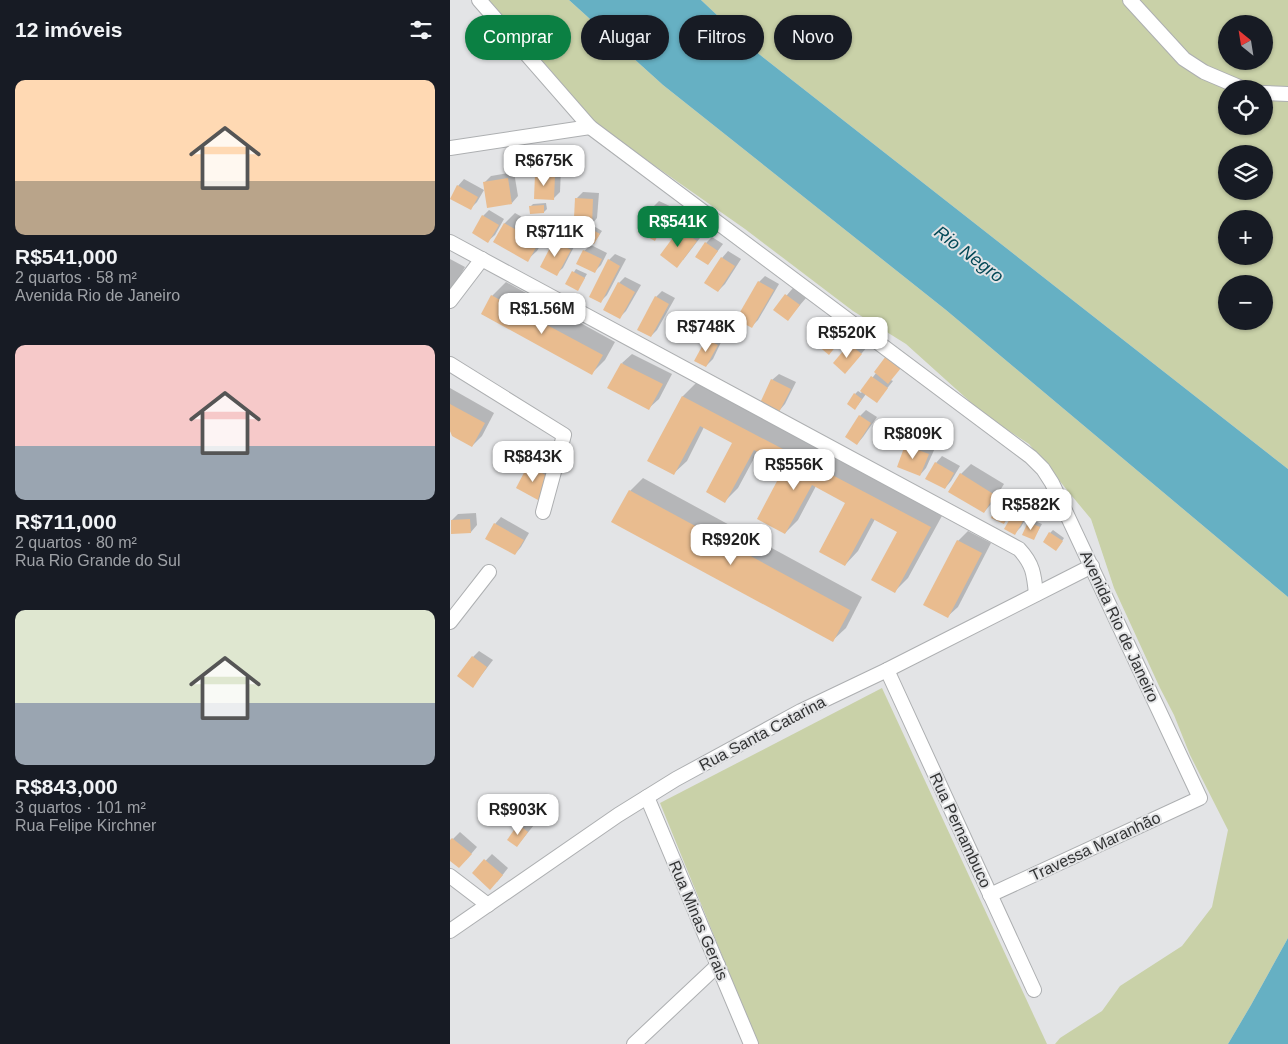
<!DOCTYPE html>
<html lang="pt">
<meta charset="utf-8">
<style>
body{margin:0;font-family:Helvetica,sans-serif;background:#242831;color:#f1f3f6;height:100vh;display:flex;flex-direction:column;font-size:19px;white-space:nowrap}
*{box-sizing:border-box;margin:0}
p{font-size:16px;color:#9ea1a6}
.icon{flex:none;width:28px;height:28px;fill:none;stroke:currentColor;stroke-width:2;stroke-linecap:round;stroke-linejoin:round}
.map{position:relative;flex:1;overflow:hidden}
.details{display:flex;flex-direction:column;background:#171b24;width:450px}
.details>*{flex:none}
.guide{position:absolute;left:15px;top:15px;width:475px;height:45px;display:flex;gap:10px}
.needle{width:32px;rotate:330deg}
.controls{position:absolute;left:768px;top:15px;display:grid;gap:10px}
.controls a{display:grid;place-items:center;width:55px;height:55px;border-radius:50%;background:#171b24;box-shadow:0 1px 4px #0004;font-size:25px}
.price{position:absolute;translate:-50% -42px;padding:0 11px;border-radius:10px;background:#fff;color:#222;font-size:16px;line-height:32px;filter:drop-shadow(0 1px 2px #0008)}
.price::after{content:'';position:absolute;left:50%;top:30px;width:15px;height:11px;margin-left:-8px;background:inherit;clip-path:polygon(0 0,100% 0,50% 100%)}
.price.selected{background:#0b8043;color:#fff}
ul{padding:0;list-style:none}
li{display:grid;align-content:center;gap:10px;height:265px;padding:0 15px}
li span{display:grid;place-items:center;height:155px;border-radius:10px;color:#555}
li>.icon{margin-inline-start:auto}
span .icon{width:90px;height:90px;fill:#fffc;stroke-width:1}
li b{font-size:21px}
h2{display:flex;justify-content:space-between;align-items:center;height:60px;padding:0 15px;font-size:21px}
.chip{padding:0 18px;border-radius:22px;background:#171b24;box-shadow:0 1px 4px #0004;font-size:18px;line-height:45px}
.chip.selected{background:#0b8043;color:#fff}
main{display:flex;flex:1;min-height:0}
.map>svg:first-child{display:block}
.green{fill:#c9d1a8;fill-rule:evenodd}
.water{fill:#66b0c3}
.shadow{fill:#0003}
.building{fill:#e9bc8f}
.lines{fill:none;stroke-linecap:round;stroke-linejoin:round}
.minor-casing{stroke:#adafb1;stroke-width:16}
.minor{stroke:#fff;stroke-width:14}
.labels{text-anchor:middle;stroke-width:4;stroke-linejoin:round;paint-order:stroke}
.street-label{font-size:16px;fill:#333435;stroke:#e3e4e6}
.water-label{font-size:18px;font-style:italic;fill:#044957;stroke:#e3e4e6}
</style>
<main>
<section class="details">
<h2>12 imóveis<svg class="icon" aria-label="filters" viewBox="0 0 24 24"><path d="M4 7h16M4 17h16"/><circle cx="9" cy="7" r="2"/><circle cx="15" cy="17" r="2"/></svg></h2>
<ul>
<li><span style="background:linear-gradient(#ffd9b3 65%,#b9a48a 0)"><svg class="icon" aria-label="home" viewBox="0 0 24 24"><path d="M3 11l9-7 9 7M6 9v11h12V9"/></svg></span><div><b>R$541,000</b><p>2 quartos · 58 m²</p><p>Avenida Rio de Janeiro</p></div></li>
<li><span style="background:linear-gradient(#f6c9c9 65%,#9aa5b1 0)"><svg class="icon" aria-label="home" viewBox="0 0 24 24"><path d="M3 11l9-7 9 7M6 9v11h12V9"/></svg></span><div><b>R$711,000</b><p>2 quartos · 80 m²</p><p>Rua Rio Grande do Sul</p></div></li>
<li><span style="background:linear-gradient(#dfe7d0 60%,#9aa5b1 0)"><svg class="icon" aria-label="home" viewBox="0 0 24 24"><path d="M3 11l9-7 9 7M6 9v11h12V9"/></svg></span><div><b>R$843,000</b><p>3 quartos · 101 m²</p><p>Rua Felipe Kirchner</p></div></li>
</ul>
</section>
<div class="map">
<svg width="838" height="1044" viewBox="0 0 838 1044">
<rect width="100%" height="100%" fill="#e3e4e6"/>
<g class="green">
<polygon points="36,0 119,0 213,85 496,310 838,597 838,938 801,1005 778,1044 605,1044 610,1038 652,1011 670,986 732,946 762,907 778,830 740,755 724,715 710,688 664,588 641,519 579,444 536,416 456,344 403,311 295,229 148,126 96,65"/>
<path d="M251 0H838V469L305 51ZM776 24H814V61H776ZM776 89H814V126H776ZM776 154H814V191H776ZM776 219H814V256H776ZM776 284H814V321H776Z"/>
<polygon points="432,688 597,1044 308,1044 210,803"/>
</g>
<g class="water">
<polygon points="119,0 251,0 305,51 838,469 838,597 496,310 213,85"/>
<polygon points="838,938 838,1044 778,1044 801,1005"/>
</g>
<g class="shadow">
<polygon points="93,168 111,169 110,192 103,199 87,175"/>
<polygon points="64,172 68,196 62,203 35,182 41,176"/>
<polygon points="14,179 34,190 27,202 20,209 8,186"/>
<polygon points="133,192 149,193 147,218 141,225 127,198"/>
<polygon points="209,201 224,208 211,233 204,239 203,207"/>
<polygon points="96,203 97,209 94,212 80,207 83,204"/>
<polygon points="39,210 54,219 45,235 38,241 33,216"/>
<polygon points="65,213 98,232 87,251 77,260 44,242 55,223"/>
<polygon points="238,223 253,234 233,260 231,229"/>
<polygon points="142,225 152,231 144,243 139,228"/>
<polygon points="111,235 126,243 113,268 106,274 105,241"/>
<polygon points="262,237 273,244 258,264 256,243"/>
<polygon points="141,245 157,253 151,265 144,272 134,251"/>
<polygon points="278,251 291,259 275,284 268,291 256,283 272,258"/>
<polygon points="165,254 176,259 157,295 151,301 159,260"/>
<polygon points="0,259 15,267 6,283 0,289"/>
<polygon points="126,269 137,274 128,289 117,283"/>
<polygon points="315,276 329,284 308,320 302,326 309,282"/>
<polygon points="175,277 191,285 176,311 170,317 169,283"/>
<polygon points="56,282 165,342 155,360 142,373 32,314 42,296"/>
<polygon points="343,288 356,298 338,319 325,309"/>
<polygon points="212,291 225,298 207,330 201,336 206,297"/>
<polygon points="392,316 403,324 379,353 386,322"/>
<polygon points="263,333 273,338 263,359 256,366 257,339"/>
<polygon points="406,338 417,347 401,366 400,345"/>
<polygon points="182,354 222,374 209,399 199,408 172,363"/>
<polygon points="426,373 443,381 427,401 416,394 408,405 405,394 408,391 411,393"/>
<polygon points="329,374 346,382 335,404 329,411 322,380"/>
<polygon points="246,383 493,514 458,578 445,591 448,531 425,519 408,551 395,565 397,503 366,486 348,520 335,533 337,466 308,451 288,488 275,501 284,443 254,427 237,461 223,474 199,460 233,396"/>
<polygon points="0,388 44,413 32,436 22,446 0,431"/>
<polygon points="416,410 427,417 413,437 407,444 410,416"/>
<polygon points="463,439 485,448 476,468 470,475 457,446"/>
<polygon points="492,456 510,466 501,481 495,488 486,463"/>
<polygon points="86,460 106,471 94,492 88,499 79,466"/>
<polygon points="521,464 554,484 543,502 534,512 511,474"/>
<polygon points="193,478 412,597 396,628 382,641 180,491"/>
<polygon points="556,496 567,501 560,516 554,523 542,518 549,502"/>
<polygon points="572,504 581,509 571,527 565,533 566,511"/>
<polygon points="26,513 27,525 21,532 2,520 8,514"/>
<polygon points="51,517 79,533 71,547 65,554 45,524"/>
<polygon points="582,520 592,524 584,538 574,534"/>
<polygon points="603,530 614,538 609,546 600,533"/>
<polygon points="518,531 541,543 508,607 498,616 508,541"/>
<polygon points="29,651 43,660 23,686 23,657"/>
<polygon points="76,819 84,825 67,846 69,825"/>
<polygon points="10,832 27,847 16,860 0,859 0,842"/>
<polygon points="42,854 58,868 47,882 24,873"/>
</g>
<g class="building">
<polygon points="85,174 105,175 104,200 84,199"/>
<polygon points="58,178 62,204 37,208 33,182"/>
<polygon points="7,185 28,197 21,210 0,199"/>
<polygon points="125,198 143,199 142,226 133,224 124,218"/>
<polygon points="94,205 94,213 80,214 79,206"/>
<polygon points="202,206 218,215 205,241 188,232"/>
<polygon points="32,215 49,225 38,243 22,233"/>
<polygon points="54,223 89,242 78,262 43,242"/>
<polygon points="138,227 150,234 144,244 132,238"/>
<polygon points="230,228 247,241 227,268 210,255"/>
<polygon points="104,240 121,250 107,276 90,267"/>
<polygon points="255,242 268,251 258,265 245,257"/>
<polygon points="133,250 152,259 145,273 126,264"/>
<polygon points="271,257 285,266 268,292 254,283"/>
<polygon points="158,259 170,266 151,303 139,297"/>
<polygon points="122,271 135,278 128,291 115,284"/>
<polygon points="308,281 324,290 302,328 286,319"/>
<polygon points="168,282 185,292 170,319 153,310"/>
<polygon points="335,294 350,305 338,321 323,310"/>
<polygon points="41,295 153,355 142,375 31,314"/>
<polygon points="205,296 219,304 201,337 187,330"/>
<polygon points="385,321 398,331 379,355 367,345"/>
<polygon points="256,339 268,345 256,367 244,361"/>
<polygon points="399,344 412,354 395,374 383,363"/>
<polygon points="436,356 451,368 438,384 424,372"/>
<polygon points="171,363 213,384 199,410 157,388"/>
<polygon points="421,376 438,388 427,403 410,391"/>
<polygon points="321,379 341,389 329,412 310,403"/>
<polygon points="404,393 412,399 405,410 397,404"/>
<polygon points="232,396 481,527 445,593 421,580 447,532 421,518 395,566 369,552 395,503 362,485 335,534 307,519 335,466 304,450 275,503 256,492 282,443 250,426 224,475 197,461"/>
<polygon points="0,404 35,423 22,447 2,436 0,431"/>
<polygon points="409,415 421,423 407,445 395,437"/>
<polygon points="455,445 479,454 470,476 447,467"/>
<polygon points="485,462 504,473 495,489 475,479"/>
<polygon points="78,465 101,478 88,500 66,488"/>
<polygon points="510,473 545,495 534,513 498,492"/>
<polygon points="179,490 400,610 383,642 161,522"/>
<polygon points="548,502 562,507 554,524 541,518"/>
<polygon points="565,510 576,516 565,535 554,529"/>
<polygon points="20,519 21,533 1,534 1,520"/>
<polygon points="578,522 590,527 584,540 572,535"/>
<polygon points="44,523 74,540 65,555 35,539"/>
<polygon points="599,532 613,541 606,551 593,542"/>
<polygon points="507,540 532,553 498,618 473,605"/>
<polygon points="22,656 37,667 23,688 7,676"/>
<polygon points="68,824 78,832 67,847 57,840"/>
<polygon points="2,838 22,854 9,868 0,861 0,840"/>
<polygon points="34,859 53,875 40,890 22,873"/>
</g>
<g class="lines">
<defs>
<g id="minor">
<polyline points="29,0 140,127 581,457 593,469 602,483 750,798 540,895"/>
<polyline points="680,0 734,59 754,72 794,89"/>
<polyline points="814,93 838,94"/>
<polyline points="0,148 140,127"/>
<path d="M0 242 569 549C583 564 584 574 586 594"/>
<polyline points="0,301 32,259"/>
<polyline points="0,364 114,435 93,512"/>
<polyline points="0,622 39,572"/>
<polyline points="437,670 584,990"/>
<polyline points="197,797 301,1044"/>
<polyline points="0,876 38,905"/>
<polyline points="0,931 168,815 226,779 351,711 437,670 642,566"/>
<polyline points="184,1044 268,965"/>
</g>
</defs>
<use href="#minor" class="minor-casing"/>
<use href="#minor" class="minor"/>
</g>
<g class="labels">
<g class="street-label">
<text transform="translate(670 626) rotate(65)" y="6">Avenida Rio de Janeiro</text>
<text transform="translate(312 733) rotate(-28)" y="6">Rua Santa Catarina</text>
<text transform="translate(511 830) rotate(65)" y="6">Rua Pernambuco</text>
<text transform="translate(645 846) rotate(-25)" y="6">Travessa Maranhão</text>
<text transform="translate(249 920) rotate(67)" y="6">Rua Minas Gerais</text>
</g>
<g class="water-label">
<text transform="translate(519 254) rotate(37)" y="6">Rio Negro</text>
</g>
</g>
</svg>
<div class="controls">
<a><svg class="needle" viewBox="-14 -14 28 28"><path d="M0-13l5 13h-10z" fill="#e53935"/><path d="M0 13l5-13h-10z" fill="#9ea1a6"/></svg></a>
<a><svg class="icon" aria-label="locate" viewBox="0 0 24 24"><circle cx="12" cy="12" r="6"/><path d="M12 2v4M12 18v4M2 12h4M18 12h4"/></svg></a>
<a><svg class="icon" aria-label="layers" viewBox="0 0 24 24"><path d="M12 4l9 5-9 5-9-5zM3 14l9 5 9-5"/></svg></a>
<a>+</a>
<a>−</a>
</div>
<b class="price" style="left:94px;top:187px">R$675K</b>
<b class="price selected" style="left:228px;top:248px">R$541K</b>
<b class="price" style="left:105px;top:258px">R$711K</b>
<b class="price" style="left:92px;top:335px">R$1.56M</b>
<b class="price" style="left:256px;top:353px">R$748K</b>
<b class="price" style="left:397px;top:359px">R$520K</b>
<b class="price" style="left:463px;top:460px">R$809K</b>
<b class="price" style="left:83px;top:483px">R$843K</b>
<b class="price" style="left:344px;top:491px">R$556K</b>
<b class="price" style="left:581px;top:531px">R$582K</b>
<b class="price" style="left:281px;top:566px">R$920K</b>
<b class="price" style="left:68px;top:836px">R$903K</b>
<div class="guide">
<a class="chip selected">Comprar</a>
<a class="chip">Alugar</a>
<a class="chip">Filtros</a>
<a class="chip">Novo</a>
</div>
</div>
</main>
